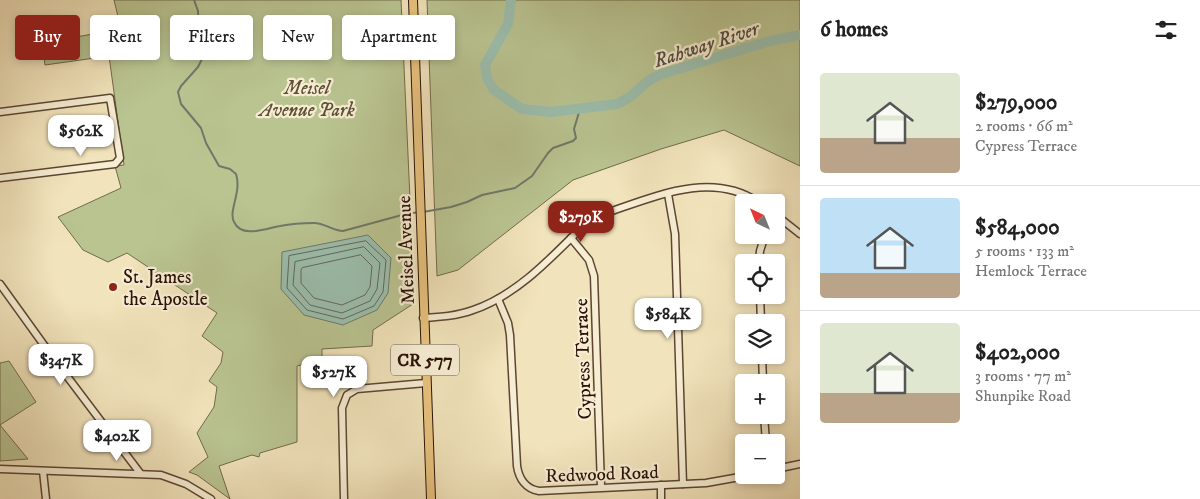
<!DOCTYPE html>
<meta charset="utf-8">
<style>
body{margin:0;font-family:"IM FELL DW Pica",serif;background:#f6f6f6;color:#222;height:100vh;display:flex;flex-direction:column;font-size:19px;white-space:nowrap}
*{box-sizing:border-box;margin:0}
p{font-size:16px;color:#767676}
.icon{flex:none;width:28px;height:28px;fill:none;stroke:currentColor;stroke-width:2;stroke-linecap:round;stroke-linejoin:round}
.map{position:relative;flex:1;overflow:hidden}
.panel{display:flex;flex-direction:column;background:#fff;width:400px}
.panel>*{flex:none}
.top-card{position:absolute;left:15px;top:15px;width:475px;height:45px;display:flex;gap:10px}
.needle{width:32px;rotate:317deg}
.fabs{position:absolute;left:735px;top:194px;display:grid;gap:10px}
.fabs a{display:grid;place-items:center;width:50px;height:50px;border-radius:5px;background:#fff;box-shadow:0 2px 8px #0003;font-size:25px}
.price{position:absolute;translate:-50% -42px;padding:0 11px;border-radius:10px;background:#fff;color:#222;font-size:16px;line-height:32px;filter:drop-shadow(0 1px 2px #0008)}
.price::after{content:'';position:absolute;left:50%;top:30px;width:15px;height:11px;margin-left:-8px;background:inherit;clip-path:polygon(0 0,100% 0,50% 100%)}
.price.on{background:#8f2418;color:#fff}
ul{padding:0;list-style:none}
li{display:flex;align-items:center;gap:15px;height:125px;padding:0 20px}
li+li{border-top:1px solid #e0e0e0}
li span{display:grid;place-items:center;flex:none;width:140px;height:100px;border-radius:5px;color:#555}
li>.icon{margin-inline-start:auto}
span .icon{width:60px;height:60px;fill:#fffc;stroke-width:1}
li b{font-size:21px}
h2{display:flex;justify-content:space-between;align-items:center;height:60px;padding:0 20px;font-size:21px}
.chip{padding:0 18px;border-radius:5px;background:#fff;box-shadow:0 2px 8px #0003;font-size:18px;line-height:45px}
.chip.on{background:#8f2418;color:#fff}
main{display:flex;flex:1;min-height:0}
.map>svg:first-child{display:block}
.green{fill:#b9c491;stroke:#726a4c}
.water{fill:#9bbead;stroke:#6e796a}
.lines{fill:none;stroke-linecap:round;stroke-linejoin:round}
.shore{stroke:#62685a;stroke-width:1}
.stream{stroke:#6e796a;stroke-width:2}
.river{stroke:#9bbead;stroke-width:10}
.minor-casing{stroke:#5c4633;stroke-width:9}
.major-casing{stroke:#2a1106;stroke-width:10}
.minor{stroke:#f6edd3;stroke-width:6}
.major{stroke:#e8c27e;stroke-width:8}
.poi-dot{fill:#8f2418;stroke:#f6edd3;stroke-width:2}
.labels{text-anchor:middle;stroke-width:4.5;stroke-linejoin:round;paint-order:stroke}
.shield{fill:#f6edd3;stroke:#675344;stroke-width:1}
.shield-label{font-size:18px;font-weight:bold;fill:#2a1106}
.park-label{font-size:19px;font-style:italic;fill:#5c5037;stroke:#f6edd3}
.street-label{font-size:19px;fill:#2a1106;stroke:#f6edd3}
.poi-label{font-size:19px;fill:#2a1106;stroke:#f6edd3;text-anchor:start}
.water-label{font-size:20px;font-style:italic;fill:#524e40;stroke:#f6edd3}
</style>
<main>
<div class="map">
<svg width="800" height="499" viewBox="0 0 800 499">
<rect width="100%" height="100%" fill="#f1e3bb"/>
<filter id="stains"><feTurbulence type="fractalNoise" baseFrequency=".004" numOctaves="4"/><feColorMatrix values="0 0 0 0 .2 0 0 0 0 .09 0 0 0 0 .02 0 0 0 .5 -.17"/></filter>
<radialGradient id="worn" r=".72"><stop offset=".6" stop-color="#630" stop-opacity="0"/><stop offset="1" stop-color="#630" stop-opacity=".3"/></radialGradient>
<g class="green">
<polygon points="114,0 401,0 410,199 408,207 413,304 373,330 372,346 322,349 322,360 297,366 297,442 260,453 259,457 252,455 219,466 230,499 197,475 189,472 208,457 197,433 214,407 217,387 209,381 221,363 223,352 202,336 217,313 127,253 108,262 83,250 58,217 121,188 115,166 124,165 109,56 45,65 42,43 121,29"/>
<polygon points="427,0 800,0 800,166 724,130 661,149 573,180 458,270 437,276"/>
<polygon points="9,361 36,402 0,425 28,459 0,461 0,363"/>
</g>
<polygon class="water" points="368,235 391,258 388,293 377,310 343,325 304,315 281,289 282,252"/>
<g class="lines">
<g class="shore">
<polygon points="366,241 386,260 383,292 374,306 343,319 307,310 287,288 289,256"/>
<polygon points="364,247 380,263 377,289 370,301 342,313 310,305 293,285 295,262"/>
<polygon points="361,255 372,266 370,287 365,295 342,305 314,298 301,283 301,270 302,268"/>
</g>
<g class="stream">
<path d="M194 0 198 11 199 47 202 59 198 67 181 86 178 92 181 104 201 128 206 143 219 166 230 169 236 174C242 192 228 211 234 222 242 239 267 228 280 226 290 224 303 223 314 223 325 223 333 231 343 231L402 215 419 212"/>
<polyline points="423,212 451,207 467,202 482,195 515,188 532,176 548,153 553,148 573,141 576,138 574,129 580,109"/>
</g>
<polyline class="river" points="511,0 508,24 485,65 487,78 494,90 522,109 551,112 617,104 630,97 648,81 659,75 770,41 800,35"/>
<defs>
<g id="minor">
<polyline points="0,112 110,98 120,158 115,164 0,178"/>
<polyline points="668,194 675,234 683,484"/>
<polyline points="776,215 800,234"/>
<polyline points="571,238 589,260 594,276 601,487"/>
<polyline points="759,262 760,251 765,235"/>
<polyline points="0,284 54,359 140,473"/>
<polyline points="760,295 761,322"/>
<path d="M498 299 508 323 510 335 517 466C519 479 526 489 539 491L706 483 751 475"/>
<path d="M423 318C440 317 457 316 473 310 517 295 551 258 583 226L594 218 603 214C652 198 710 170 758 202"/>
<polyline points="762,355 763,382"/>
<polyline points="764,415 766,442"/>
<polyline points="0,469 161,475 186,484 211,499"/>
<polyline points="776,469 800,464"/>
<polyline points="43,471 46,499"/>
<polyline points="661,485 661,499"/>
<polyline points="344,499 342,408 347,395 357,389 426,383"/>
</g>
<polyline id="major" points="413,0 431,499"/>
</defs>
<use href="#minor" class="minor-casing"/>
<use href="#major" class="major-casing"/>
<use href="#minor" class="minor"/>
<use href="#major" class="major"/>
</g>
<circle class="poi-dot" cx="113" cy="287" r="5"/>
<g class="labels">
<rect class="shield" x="391" y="344.5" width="68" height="31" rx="4"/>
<g class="shield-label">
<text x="425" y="366">CR 577</text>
</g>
<g class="park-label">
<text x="307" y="94">Meisel<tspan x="307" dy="22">Avenue Park</tspan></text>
</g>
<g class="street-label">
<text transform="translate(405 250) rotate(-92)" y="7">Meisel Avenue</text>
<text transform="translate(582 359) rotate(-92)" y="7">Cypress Terrace</text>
<text transform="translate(602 473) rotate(-2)" y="7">Redwood Road</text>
</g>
<g class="poi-label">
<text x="123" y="283">St. James<tspan x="123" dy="22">the Apostle</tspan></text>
</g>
<g class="water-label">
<text transform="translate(706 44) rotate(-18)" y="7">Rahway River</text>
</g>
</g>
<rect width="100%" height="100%" filter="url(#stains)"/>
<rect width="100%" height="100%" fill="url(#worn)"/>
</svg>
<div class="fabs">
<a><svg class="needle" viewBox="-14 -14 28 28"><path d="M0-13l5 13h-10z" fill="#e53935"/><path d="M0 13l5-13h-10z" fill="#767676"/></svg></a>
<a><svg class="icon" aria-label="locate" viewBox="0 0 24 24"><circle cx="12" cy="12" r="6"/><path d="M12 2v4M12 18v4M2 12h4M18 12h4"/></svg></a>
<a><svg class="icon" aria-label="layers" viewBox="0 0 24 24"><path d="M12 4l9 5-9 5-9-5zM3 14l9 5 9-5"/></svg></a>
<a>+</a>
<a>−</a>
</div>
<b class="price" style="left:81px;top:157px">$562K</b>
<b class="price on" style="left:581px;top:243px">$279K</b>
<b class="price" style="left:668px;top:340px">$584K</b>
<b class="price" style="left:61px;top:386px">$347K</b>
<b class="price" style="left:334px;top:398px">$527K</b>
<b class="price" style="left:117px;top:462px">$402K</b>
<div class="top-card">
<a class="chip on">Buy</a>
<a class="chip">Rent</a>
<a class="chip">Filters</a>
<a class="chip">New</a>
<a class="chip">Apartment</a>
</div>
</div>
<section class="panel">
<h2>6 homes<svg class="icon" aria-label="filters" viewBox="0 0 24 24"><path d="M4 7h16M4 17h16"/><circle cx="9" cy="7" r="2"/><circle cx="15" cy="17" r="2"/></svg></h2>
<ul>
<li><span style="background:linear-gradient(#dfe7d0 65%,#b9a48a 0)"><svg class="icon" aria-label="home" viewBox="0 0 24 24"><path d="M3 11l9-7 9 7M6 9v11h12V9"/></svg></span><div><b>$279,000</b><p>2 rooms · 66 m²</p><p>Cypress Terrace</p></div></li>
<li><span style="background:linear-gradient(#bfe0f5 75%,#b9a48a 0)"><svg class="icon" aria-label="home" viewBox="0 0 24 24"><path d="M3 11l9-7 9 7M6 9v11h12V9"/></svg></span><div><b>$584,000</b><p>5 rooms · 133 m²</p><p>Hemlock Terrace</p></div></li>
<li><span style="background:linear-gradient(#dfe7d0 70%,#b9a48a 0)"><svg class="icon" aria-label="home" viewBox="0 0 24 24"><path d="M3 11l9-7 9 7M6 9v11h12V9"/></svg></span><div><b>$402,000</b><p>3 rooms · 77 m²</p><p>Shunpike Road</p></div></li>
</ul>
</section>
</main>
